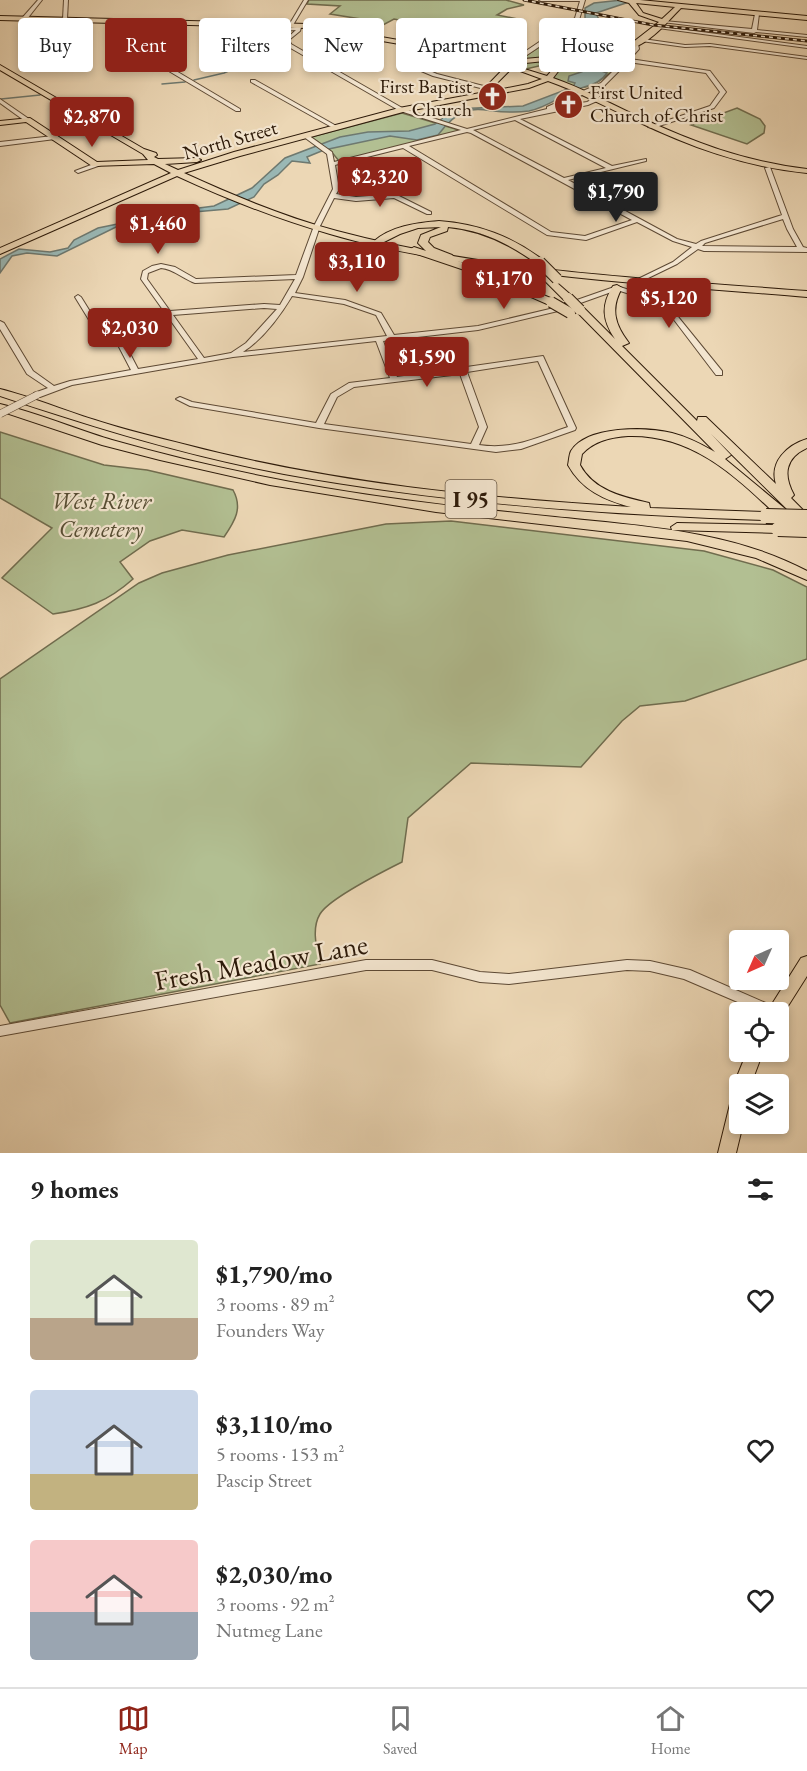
<!DOCTYPE html>
<meta charset="utf-8">
<style>
body{margin:0;font-family:"EB Garamond",serif;background:#f2f2f2;color:#222;height:100vh;display:flex;flex-direction:column;font-size:22px;white-space:nowrap}
*{box-sizing:border-box;margin:0}
p{font-size:20px;color:#767676}
.icon{flex:none;width:33px;height:33px;fill:none;stroke:currentColor;stroke-width:2;stroke-linecap:round;stroke-linejoin:round}
.map{position:relative;height:1153px;overflow:hidden}
.side{display:flex;flex-direction:column;background:#fff;flex:1}
.side>*{flex:none}
.hud{position:absolute;left:18px;top:18px;width:771px;height:54px;display:flex;gap:12px}
.needle{width:39px;rotate:225deg}
.buttons{position:absolute;left:729px;top:930px;display:grid;gap:12px}
.buttons a{display:grid;place-items:center;width:60px;height:60px;border-radius:6px;background:#fff;box-shadow:0 3px 9px #0003;font-size:30px}
.price{position:absolute;translate:-50% -51px;padding:0 14px;border-radius:6px;background:#8f2418;color:#fff;font-size:20px;line-height:39px;filter:drop-shadow(0 2px 3px #0008)}
.price::after{content:'';position:absolute;left:50%;top:36px;width:18px;height:14px;margin-left:-9px;background:inherit;clip-path:polygon(0 0,100% 0,50% 100%)}
.price.active{background:#222;color:#fff}
ul{padding:0;list-style:none}
li{display:flex;align-items:center;gap:18px;height:150px;padding:0 30px}
li span{display:grid;place-items:center;flex:none;width:168px;height:120px;border-radius:6px;color:#555}
li>.icon{margin-inline-start:auto}
span .icon{width:72px;height:72px;fill:#fffc;stroke-width:1}
li b{font-size:26px}
h2{display:flex;justify-content:space-between;align-items:center;height:72px;padding:0 30px;font-size:26px}
.tag{padding:0 21px;border-radius:6px;background:#fff;box-shadow:0 3px 9px #0003;font-size:21px;line-height:54px}
.tag.active{background:#8f2418;color:#fff}
.tabs{display:flex;justify-content:space-around;align-items:center;height:84px;border-top:2px solid #e0e0e0;background:#fff;font-size:16px;color:#767676}
.tabs a{display:grid;justify-items:center;gap:3px}
.tabs .active{color:#8f2418}
.map>svg:first-child{display:block}
.green{fill:#b2bf92;stroke:#706c4e;stroke-width:1.5}
.water{fill:#9ab8b5;stroke:#6e7970;stroke-width:1.5}
.lines{fill:none;stroke-linecap:round;stroke-linejoin:round}
.stream{stroke:#6e7970;stroke-width:1.5}
.minor-casing{stroke:#5d4934;stroke-width:2}
.major-casing{stroke:#2d1a09;stroke-width:2}
.highway-casing{stroke:#2d1a09;stroke-width:2}
.minor{fill:#f3e5cf;fill-rule:evenodd}
.major{fill:#ecd7b5;fill-rule:evenodd}
.highway{fill:#ecd7b5;fill-rule:evenodd}
.rail-casing{stroke:#2d1a09;stroke-width:3}
.rail{stroke:#f3e5cf;stroke-width:1.5;stroke-dasharray:4;stroke-linecap:butt}
.minor-bridge-casing{stroke:#5d4934;stroke-width:8;stroke-linecap:butt}
.highway-bridge-far1-casing{stroke:#2d1a09;stroke-width:12;stroke-linecap:butt}
.highway-bridge-casing{stroke:#2d1a09;stroke-width:16;stroke-linecap:butt}
.minor-bridge{stroke:#f3e5cf;stroke-width:7}
.highway-bridge-far1{stroke:#ecd7b5;stroke-width:10}
.highway-bridge{stroke:#ecd7b5;stroke-width:14}
.labels{text-anchor:middle;stroke-width:4.5;stroke-linejoin:round;paint-order:stroke}
.far-poi-label{font-size:20px;fill:#2d1a09;stroke:#f3e5cf;text-anchor:end}
.far-street-label{font-size:20px;fill:#2d1a09;stroke:#f3e5cf}
.shield{fill:#f3e5cf;stroke:#685744;stroke-width:1.5}
.shield-label{font-size:22px;font-weight:bold;fill:#2d1a09}
.park-label{font-size:24px;font-style:italic;fill:#554c32;stroke:#f3e5cf}
.near-street-label{font-size:28px;fill:#2d1a09;stroke:#f3e5cf}
</style>
<div class="map">
<svg width="807" height="1153" viewBox="0 0 807 1153">
<rect width="100%" height="100%" fill="#ecd7b5"/>
<filter id="stains"><feTurbulence type="fractalNoise" baseFrequency=".00333" numOctaves="4"/><feColorMatrix values="0 0 0 0 .2 0 0 0 0 .09 0 0 0 0 .02 0 0 0 .5 -.17"/></filter>
<radialGradient id="worn" r=".72"><stop offset=".6" stop-color="#630" stop-opacity="0"/><stop offset="1" stop-color="#630" stop-opacity=".3"/></radialGradient>
<g class="green">
<polygon points="309,0 506,0 524,5 507,9 497,15 523,20 514,25 506,23 484,36 394,19 383,25 370,23 373,21 330,14 340,6 307,4"/>
<path d="M539 47 574 52 578 56 591 59 588 61 614 68V70C586 92 584 91 552 78L555 67 543 65 526 69 516 65 520 59Z"/>
<polygon points="737,108 760,119 765,126 764,133 747,144 691,125"/>
<polygon points="402,113 462,131 339,161 330,150 311,137"/>
<path d="M0 432 104 465 147 470 233 490C243 508 235 521 224 537L182 530 150 541 120 562 133 579C107 602 87 609 53 614L2 578 52 528 0 498Z"/>
<path d="M451 521 704 551 773 570 807 587V659L685 701 640 706 622 721 581 767 471 763 408 818 402 862C384 871 329 899 320 914 311 929 317 949 320 964L10 1023 0 1005V679L139 583 162 573 228 555 386 524Z"/>
</g>
<path class="water" d="M622 0 629 2 596 13 603 29 609 33 571 48 575 55 571 56 588 66 607 73C600 84 588 85 576 90 561 96 545 108 529 111 483 118 471 92 438 135L417 140 390 136 324 150 307 157 310 163 292 161 278 175 264 184 254 197 228 209 171 214 116 227 57 256 27 253 12 256 0 273V259L19 249 50 252 68 248 74 240 98 228 137 220 154 211 161 213 214 206 252 188 285 158 340 137 368 132 409 131 435 124 454 109 523 106 573 87 575 83 568 81 569 76 581 72 571 67 558 51 594 32 595 27 585 23V8L594 3Z"/>
<g class="lines">
<g class="stream">
<polyline points="229,26 246,32"/>
<polyline points="249,34 268,41 270,48"/>
<polyline points="194,80 224,73 270,53 270,49"/>
<polyline points="162,84 185,82"/>
<polyline points="1,99 40,95"/>
</g>
<defs>
<g id="minor">
<polygon points="38,0 42,0 27,19 23,19 23,17"/>
<polygon points="64,0 68,0 67,19 65,20 63,19"/>
<polygon points="304,0 308,0 293,25 289,25"/>
<polygon points="539,0 585,0 579,20 515,63 511,63 511,61 575,18 580,1 541,1"/>
<polygon points="757,13 759,14 757,30 807,35 807,37 756,32 754,33 662,22 664,21 752,29 755,14"/>
<polygon points="114,19 118,20 112,33 155,51 161,62 240,109 240,111 236,111 157,64 151,53 107,35"/>
<path d="M225 22 227 23V28L233 32 297 27 298 24H302L300 31 289 40 291 44 404 109 467 129 547 109V107L601 83 635 49 634 44 636 43 638 44 639 49 630 59 710 71 726 92 714 108 653 128 648 127 710 106 720 92 706 73 628 62 605 85 597 101 588 105 520 119 612 166 646 159V161L568 180 677 239 696 244 701 241 782 215 765 168 770 167 793 229 803 247 807 248V252L704 251 698 249 677 264 642 281H638V279L673 262 692 247 673 241 637 222 586 240 547 235 403 148 335 165 339 189 336 194 356 197 395 194 431 212V214H427L394 198 356 201 334 198 320 226 303 277 295 293 345 300 381 313 394 335 478 326 554 308 617 286 666 302 722 371V375H716L662 304 617 290 558 311 478 330 383 341 397 377 543 356 576 428 575 430 521 449 496 452 319 428 190 406 176 399 180 397 192 402 316 423 331 394 349 383 390 378 376 341 233 357 72 385 40 397H34V393L48 388 27 374 0 329V321L4 323 33 371 54 386 70 381 131 370 118 345 94 328 75 297 78 295 81 297 99 326 124 342 138 369 198 359 141 279 143 271 152 266 161 264 175 267 196 279 296 275 314 226 333 189 327 154 304 137V135H308L332 152 334 162 461 130 400 111 287 46 285 40 296 30 232 34 223 29V23ZM598 88 593 99 587 102 555 107ZM515 120 606 168 564 178 473 130ZM467 132 471 133 632 220 585 236 551 232 409 146ZM783 219 787 229 797 247 702 246 705 243ZM161 268C174 269 183 279 195 283L295 279 280 305 264 304 170 311 147 279 148 273ZM292 296 344 304 376 315 387 336 243 352C263 339 280 316 292 296ZM264 308 277 309 246 343 231 353 204 358 173 315ZM538 361 568 427C536 438 513 450 479 445L487 427 467 372ZM460 374 479 427 471 444 324 424 337 397 354 387Z"/>
<polygon points="656,26 807,46 807,48 658,28 656,28"/>
<polygon points="643,39 685,45 710,44 807,57 807,59 710,46 685,47 641,41 641,40"/>
<polygon points="407,63 411,63 437,74 503,91 500,93 433,76 407,65"/>
<polygon points="251,80 255,80 340,128 335,129 251,82"/>
<polygon points="0,99 29,119 29,121 25,121 0,103"/>
<polygon points="53,136 55,137 55,139 0,146 0,142"/>
<polygon points="99,162 101,163 101,165 78,173 75,171"/>
<polygon points="366,960 432,960 480,972 509,974 627,960 650,961 690,970 777,1008 779,1012 778,1013 761,1012 684,979 650,971 627,970 509,984 480,982 432,970 366,970 0,1036 0,1026"/>
</g>
<g id="major">
<path d="M618 0H640L807 16V20L681 8C668 21 653 40 635 47 613 54 583 58 560 60V69L553 78C582 88 609 103 637 116 692 142 746 162 807 169V173C744 167 688 146 632 119 604 106 577 91 548 81L529 88 403 112 240 156 184 173C234 196 285 217 337 231 490 272 650 279 807 291V297C689 287 571 281 454 261 413 254 370 246 330 234 277 219 227 199 177 176L0 254V248L171 173 154 164 92 166 26 122 0 125V121L30 118 97 162 148 160 143 154 0 70V65L144 149 156 153 157 155 154 157 158 159 197 158 201 160 197 162 165 164 178 170 234 152 399 108 480 93 509 63 307 28 0 20V16L307 24 513 60 580 54 632 43 659 22 639 15 629 3ZM636 3 675 7 662 19 643 13ZM554 60 553 69 547 76 518 67 516 64ZM512 68 542 79 528 84 488 92Z"/>
<polygon points="807,956 807,976 781,1017 778,1018 778,1012 767,1012 801,958"/>
<polygon points="747,1052 763,1052 751,1084 740,1084 740,1090 734,1084"/>
<polygon points="740,1092 740,1124 743,1124 736,1153 718,1153 731,1100 734,1094"/>
</g>
<g id="highway">
<path d="M439 221C479 224 511 236 543 260V264H537C510 244 482 230 448 227L447 231 430 237 428 242 434 248 452 255 454 257 452 259 493 273 555 300V304H547L485 277 411 252 409 250 414 247 426 251 418 243 421 235 441 227 418 228 400 234 378 245 373 242C391 226 416 223 439 221Z"/>
<polygon points="548,275 572,296 572,300 564,300 544,280 543,278"/>
<path d="M617 285 622 288C610 309 615 325 629 343L622 346 697 421 698 417H706L776 484C769 462 787 445 807 439V448C785 458 783 475 794 495L791 498 807 514V525L802 524 711 434 731 455 725 459 795 517 796 520 795 523H785C739 480 696 434 628 436 611 437 594 441 582 454L580 465C594 491 623 497 649 503L650 508 766 512 772 516 766 520C604 515 443 503 284 474 187 456 93 427 0 396V389C32 397 63 410 95 420 125 430 156 437 187 445 332 483 482 498 631 507 604 500 582 490 568 465 569 461 569 455 571 451 587 425 647 427 672 433 688 437 701 444 715 452L575 310 576 308H584L615 339C602 320 601 305 613 286Z"/>
<path d="M0 404C38 413 75 429 112 440 182 460 254 476 325 488 401 501 478 509 555 517 640 526 730 530 807 571V580L756 558 687 541 436 512 270 485 160 460 102 445 0 411Z"/>
<polygon points="677,523 778,525 784,529 778,533 672,530 671,527"/>
</g>
</defs>
<use href="#minor" class="minor-casing"/>
<use href="#major" class="major-casing"/>
<use href="#highway" class="highway-casing"/>
<use href="#minor" class="minor"/>
<use href="#major" class="major"/>
<use href="#highway" class="highway"/>
<defs>
<polyline id="rail" points="524,0 653,25 807,41"/>
</defs>
<use href="#rail" class="rail-casing"/>
<use href="#rail" class="rail"/>
<defs>
<polyline id="minor-bridge" points="0,414 37,395"/>
<g id="highway-bridge-far1">
<polyline points="540,262 557,279"/>
<polyline points="568,298 580,310"/>
<polyline points="551,302 570,313"/>
</g>
<g id="highway-bridge">
<polyline points="766,516 807,517"/>
<polyline points="778,529 807,530"/>
</g>
</defs>
<use href="#minor-bridge" class="minor-bridge-casing"/>
<use href="#highway-bridge-far1" class="highway-bridge-far1-casing"/>
<use href="#highway-bridge" class="highway-bridge-casing"/>
<use href="#minor-bridge" class="minor-bridge"/>
<use href="#highway-bridge-far1" class="highway-bridge-far1"/>
<use href="#highway-bridge" class="highway-bridge"/>
</g>
<defs>
<symbol id="church-disc" viewBox="-11 -11 22 22"><circle r="9.5" fill="#8f2418" stroke="#f3e5cf"/><path d="M-1.2-6h2.4v3.5h3.3v2.4h-3.3V6h-2.4V-.1h-3.3v-2.4h3.3Z" fill="#fff"/></symbol>
</defs>
<g fill-rule="evenodd">
<use href="#church-disc" x="476" y="80" width="33" height="33"/>
<use href="#church-disc" x="552" y="88" width="33" height="33"/>
</g>
<g class="labels">
<g class="far-poi-label">
<text x="472" y="93">First Baptist<tspan x="472" dy="23">Church</tspan></text>
<text x="590" y="99" text-anchor="start">First United<tspan x="590" dy="23">Church of Christ</tspan></text>
</g>
<g class="far-street-label">
<text transform="translate(230 140) rotate(-16)" y="7">North Street</text>
</g>
<rect class="shield" x="445.5" y="480" width="51" height="38" rx="4.5"/>
<g class="shield-label">
<text x="471" y="507">I 95</text>
</g>
<g class="park-label">
<text x="101" y="509">West River<tspan x="101" dy="28">Cemetery</tspan></text>
</g>
<g class="near-street-label">
<text transform="translate(261 962) rotate(-10)" y="10">Fresh Meadow Lane</text>
</g>
</g>
<rect width="100%" height="100%" filter="url(#stains)"/>
<rect width="100%" height="100%" fill="url(#worn)"/>
</svg>
<div class="buttons">
<a><svg class="needle" viewBox="-14 -14 28 28"><path d="M0-13l5 13h-10z" fill="#e53935"/><path d="M0 13l5-13h-10z" fill="#767676"/></svg></a>
<a><svg class="icon" aria-label="locate" viewBox="0 0 24 24"><circle cx="12" cy="12" r="6"/><path d="M12 2v4M12 18v4M2 12h4M18 12h4"/></svg></a>
<a><svg class="icon" aria-label="layers" viewBox="0 0 24 24"><path d="M12 4l9 5-9 5-9-5zM3 14l9 5 9-5"/></svg></a>
</div>
<b class="price" style="left:92px;top:148px">$2,870</b>
<b class="price" style="left:380px;top:208px">$2,320</b>
<b class="price active" style="left:616px;top:223px">$1,790</b>
<b class="price" style="left:158px;top:255px">$1,460</b>
<b class="price" style="left:357px;top:293px">$3,110</b>
<b class="price" style="left:504px;top:310px">$1,170</b>
<b class="price" style="left:669px;top:329px">$5,120</b>
<b class="price" style="left:130px;top:359px">$2,030</b>
<b class="price" style="left:427px;top:388px">$1,590</b>
<div class="hud">
<a class="tag">Buy</a>
<a class="tag active">Rent</a>
<a class="tag">Filters</a>
<a class="tag">New</a>
<a class="tag">Apartment</a>
<a class="tag">House</a>
</div>
</div>
<section class="side">
<h2>9 homes<svg class="icon" aria-label="filters" viewBox="0 0 24 24"><path d="M4 7h16M4 17h16"/><circle cx="9" cy="7" r="2"/><circle cx="15" cy="17" r="2"/></svg></h2>
<ul>
<li><span style="background:linear-gradient(#dfe7d0 65%,#b9a48a 0)"><svg class="icon" aria-label="home" viewBox="0 0 24 24"><path d="M3 11l9-7 9 7M6 9v11h12V9"/></svg></span><div><b>$1,790/mo</b><p>3 rooms · 89 m²</p><p>Founders Way</p></div><svg class="icon" aria-label="heart" viewBox="0 0 24 24"><path d="M12 20l-8-8c-3-5 5-10 8-4 3-6 11-1 8 4z"/></svg></li>
<li><span style="background:linear-gradient(#c9d6e8 70%,#c2b280 0)"><svg class="icon" aria-label="home" viewBox="0 0 24 24"><path d="M3 11l9-7 9 7M6 9v11h12V9"/></svg></span><div><b>$3,110/mo</b><p>5 rooms · 153 m²</p><p>Pascip Street</p></div><svg class="icon" aria-label="heart" viewBox="0 0 24 24"><path d="M12 20l-8-8c-3-5 5-10 8-4 3-6 11-1 8 4z"/></svg></li>
<li><span style="background:linear-gradient(#f6c9c9 60%,#9aa5b1 0)"><svg class="icon" aria-label="home" viewBox="0 0 24 24"><path d="M3 11l9-7 9 7M6 9v11h12V9"/></svg></span><div><b>$2,030/mo</b><p>3 rooms · 92 m²</p><p>Nutmeg Lane</p></div><svg class="icon" aria-label="heart" viewBox="0 0 24 24"><path d="M12 20l-8-8c-3-5 5-10 8-4 3-6 11-1 8 4z"/></svg></li>
</ul>
</section>
<nav class="tabs">
<a class="active"><svg class="icon" aria-label="map" viewBox="0 0 24 24"><path d="M3 6l6-2 6 2 6-2v14l-6 2-6-2-6 2zM9 4v14M15 6v14"/></svg>Map</a>
<a><svg class="icon" aria-label="saved" viewBox="0 0 24 24"><path d="M7 4h10v16l-5-4-5 4z"/></svg>Saved</a>
<a><svg class="icon" aria-label="home" viewBox="0 0 24 24"><path d="M3 11l9-7 9 7M6 9v11h12V9"/></svg>Home</a>
</nav>
